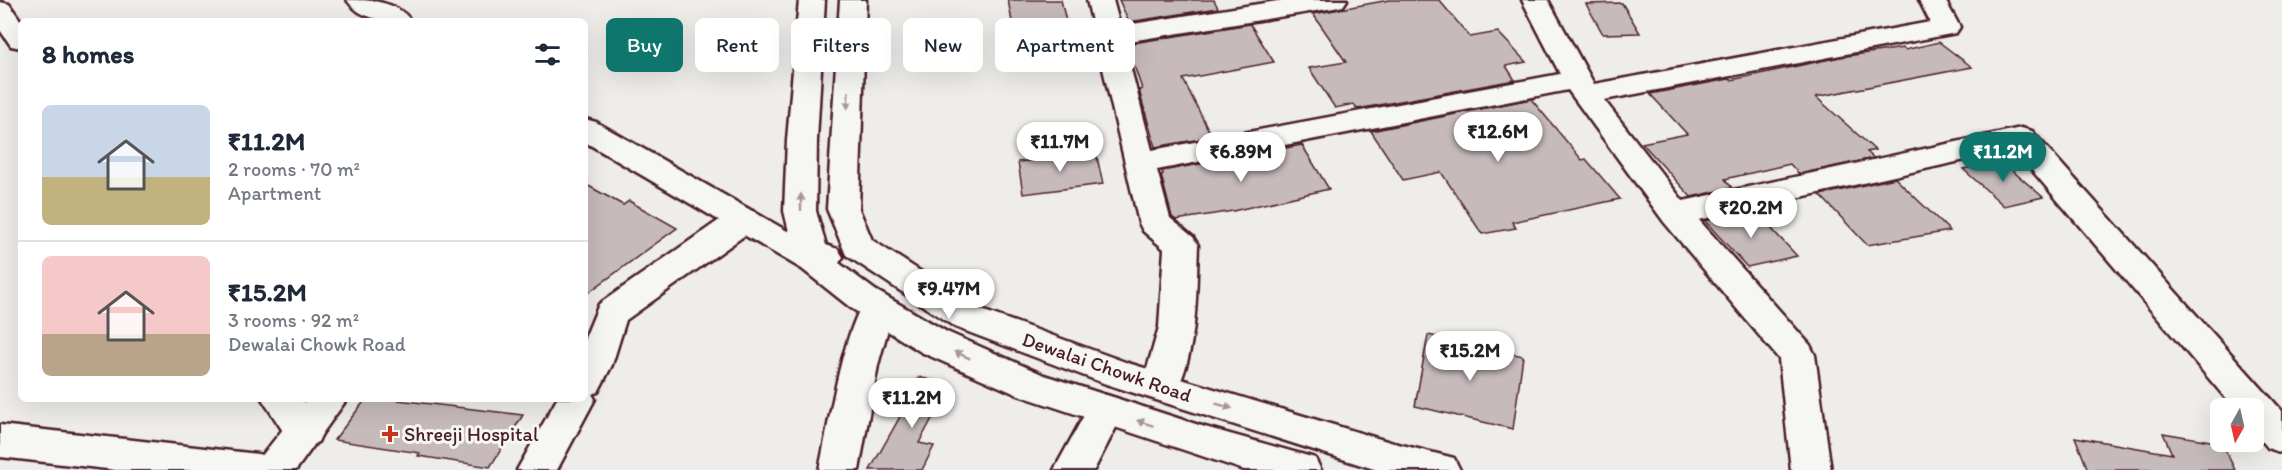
<!DOCTYPE html>
<meta charset="utf-8">
<style>
body{margin:0;font-family:Itim,sans-serif;background:#f6f6f7;color:#1f2937;height:100vh;display:flex;flex-direction:column;font-size:22px;white-space:nowrap}
*{box-sizing:border-box;margin:0}
p{font-size:20px;color:#747a83}
.icon{flex:none;width:33px;height:33px;fill:none;stroke:currentColor;stroke-width:2;stroke-linecap:round;stroke-linejoin:round}
.map{position:relative;flex:1;overflow:hidden}
.details{position:absolute;left:18px;top:18px;width:570px;height:384px;display:flex;flex-direction:column;background:#fff;border-radius:9px;box-shadow:0 6px 24px #0002}
.details>*{flex:none}
.banner{position:absolute;left:606px;top:18px;width:570px;height:54px;display:flex;gap:12px}
.needle{width:39px;rotate:188deg}
.buttons{position:absolute;left:2210px;top:398px;display:grid;gap:12px}
.buttons a{display:grid;place-items:center;width:54px;height:54px;border-radius:9px;background:#fff;box-shadow:0 6px 24px #0002;font-size:30px}
.price{position:absolute;translate:-50% -51px;padding:0 14px;border-radius:21px;background:#fff;color:#222;font-size:20px;line-height:39px;filter:drop-shadow(0 2px 3px #0008)}
.price::after{content:'';position:absolute;left:50%;top:36px;width:18px;height:14px;margin-left:-9px;background:inherit;clip-path:polygon(0 0,100% 0,50% 100%)}
.price.selected{background:#0f766e;color:#fff}
ul{padding:0;list-style:none}
li{display:flex;align-items:center;gap:18px;height:150px;padding:0 24px}
li+li{border-top:2px solid #e0e1e3}
li span{display:grid;place-items:center;flex:none;width:168px;height:120px;border-radius:9px;color:#555}
li>.icon{margin-inline-start:auto}
span .icon{width:72px;height:72px;fill:#fffc;stroke-width:1}
li b{font-size:26px}
h2{display:flex;justify-content:space-between;align-items:center;height:72px;padding:0 24px;font-size:26px}
.tag{padding:0 21px;border-radius:9px;background:#fff;box-shadow:0 6px 24px #0002;font-size:21px;line-height:54px}
.tag.selected{background:#0f766e;color:#fff}
.map>svg:first-child{display:block}
.building{fill:#c6babb;stroke:#4a1f2b;stroke-width:1.5}
.lines{fill:none;stroke-linecap:round;stroke-linejoin:round}
.street-casing{stroke:#4a1f2b;stroke-width:5}
.secondary-casing{stroke:#4a1f2b;stroke-width:5}
.street{fill:#f6f6f2;fill-rule:evenodd}
.secondary{fill:#f6f6f2;fill-rule:evenodd}
.oneway{fill:#a99598}
.poi-dot{fill:#c8321e;stroke:#f6f6f2;stroke-width:2}
.labels{text-anchor:middle;stroke-width:6;stroke-linejoin:round;paint-order:stroke}
.street-label{font-size:20px;fill:#4a1f2b;stroke:#f6f6f2}
.poi-label{font-size:20px;fill:#4a1f2b;stroke:#f6f6f2;text-anchor:start}
</style>
<div class="map">
<svg width="2282" height="470" viewBox="0 0 2282 470">
<rect width="100%" height="100%" fill="#efedea"/>
<filter id="ink" filterUnits="userSpaceOnUse"><feTurbulence type="fractalNoise" baseFrequency=".0167" numOctaves="2"/><feDisplacementMap in="SourceGraphic" scale="12" xChannelSelector="R" yChannelSelector="G"/><feConvolveMatrix kernelMatrix="1 2 1 2 8 2 1 2 1" color-interpolation-filters="sRGB"/></filter>
<g filter="url(#ink)">
<g class="building">
<polygon points="1008,0 1061,0 1073,51 1011,54 1009,28 1013,27"/>
<polygon points="1119,0 1214,0 1218,8 1129,22"/>
<polygon points="1389,0 1439,0 1470,37 1498,32 1526,62 1506,66 1515,80 1357,109 1354,104 1335,108 1309,68 1346,62 1313,14"/>
<polygon points="1622,3 1640,33 1603,34 1586,4"/>
<polygon points="1250,24 1274,62 1183,79 1212,137 1155,147 1139,90 1142,89 1127,44"/>
<polygon points="1939,42 1972,67 1816,97 1875,150 1867,152 1874,158 1799,174 1790,164 1725,179 1732,188 1691,197 1642,143 1687,134 1650,94 1729,79 1731,80 1840,57 1903,48 1905,50"/>
<polygon points="1531,99 1582,160 1586,159 1620,199 1512,222 1516,228 1482,234 1441,172 1403,180 1371,131"/>
<polygon points="1302,145 1329,189 1233,211 1176,220 1172,217 1161,175 1163,174 1162,171"/>
<polygon points="1096,153 1103,184 1023,194 1018,162"/>
<polygon points="2001,161 2043,197 2004,206 1963,169"/>
<polygon points="1895,178 1950,231 1867,245 1820,195"/>
<polygon points="585,184 623,205 629,201 677,228 585,295"/>
<polygon points="1754,210 1797,256 1747,267 1705,221"/>
<polygon points="1428,335 1523,356 1513,429 1415,406"/>
<polygon points="919,377 950,385 919,443 934,446 922,470 870,470 906,406 904,405"/>
<polygon points="366,399 389,399 523,415 490,467 418,456 420,453 334,440"/>
<polygon points="2163,433 2222,443 2235,470 2088,470 2075,437 2172,454"/>
</g>
<g class="lines">
<defs>
<g id="street">
<path d="M1087 0H1113L1120 26 1284 0H1347L1343 6 1334 8 1124 42 1152 150 1560 74 1522 0H1548L1594 84 1930 22 1919 0H1945L1960 27 1956 33 1604 100 1683 201 2021 128 2032 131 2282 411V453L2268 448 2253 430V408H2234L2014 149 1699 220 1810 345 1815 355 1831 470H1791L1779 359 1664 222 1568 90 1157 170 1170 218 1193 237 1198 245C1196 295 1198 351 1174 396L1161 401 1148 396 1142 386 1159 327 1164 249 1143 231 1139 223Z"/>
<polygon points="0,2 9,4 21,21 21,48 11,46 0,30"/>
<polygon points="743,209 755,212 759,220 755,228 626,320 612,365 598,392 592,394 595,399 557,470 517,470 557,399 585,399 585,338 599,304 731,212"/>
<path d="M877 295 889 299 894 308 878 365 859 470H819C830 420 840 342 865 299Z"/>
<polygon points="1106,395 1119,399 1125,410 1094,470 1054,470 1093,399"/>
<polygon points="262,399 302,399 323,431 318,442 304,446 290,442"/>
<polygon points="0,425 258,454 272,458 278,470 116,470 0,457"/>
</g>
<g id="secondary">
<path d="M347 0C370 0 396 0 411 21 387 21 361 21 347 0Z"/>
<polygon points="799,0 825,0 817,140 816,211 826,245 838,249 843,257 839,263 875,290 947,332 1044,375 1205,427 1315,458 1321,470 1244,470 1018,395 921,352 851,308 802,269 585,142 585,119 596,122 789,232 784,211 787,140"/>
<polygon points="840,0 866,0 859,209 872,240 979,309 1128,363 1390,442 1454,458 1460,470 1377,470 1106,384 955,327 846,255 827,209"/>
<polygon points="307,399 347,399 296,470 254,470 260,458"/>
</g>
</defs>
<use href="#street" class="street-casing"/>
<use href="#secondary" class="secondary-casing"/>
<use href="#street" class="street"/>
<use href="#secondary" class="secondary"/>
</g>
<defs><path id="oneway-solid" d="M-6-.8H1V-3.2L6.5 0L1 3.2V.8H-6Z" transform="scale(1.5)"/></defs>
<g class="oneway">
<use href="#oneway-solid" transform="translate(848 100) rotate(93)"/>
<use href="#oneway-solid" transform="translate(801 202) rotate(-90)"/>
<use href="#oneway-solid" transform="translate(962 355) rotate(-156)"/>
<use href="#oneway-solid" transform="translate(1224 406) rotate(17)"/>
<use href="#oneway-solid" transform="translate(1145 423) rotate(-162)"/>
</g>
</g>
<path class="poi-dot" d="M387 425h6v6h6v6h-6v6h-6v-6h-6v-6h6z"/>
<g class="labels">
<g class="street-label">
<text transform="translate(1107 367) rotate(19)" y="7">Dewalai Chowk Road</text>
</g>
<g class="poi-label">
<text x="404" y="441">Shreeji Hospital</text>
</g>
</g>
</svg>
<div class="buttons">
<a><svg class="needle" viewBox="-14 -14 28 28"><path d="M0-13l5 13h-10z" fill="#e53935"/><path d="M0 13l5-13h-10z" fill="#747a83"/></svg></a>
</div>
<b class="price" style="left:1498px;top:163px">₹12.6M</b>
<b class="price" style="left:1060px;top:173px">₹11.7M</b>
<b class="price" style="left:1241px;top:183px">₹6.89M</b>
<b class="price selected" style="left:2003px;top:183px">₹11.2M</b>
<b class="price" style="left:1751px;top:239px">₹20.2M</b>
<b class="price" style="left:949px;top:320px">₹9.47M</b>
<b class="price" style="left:1470px;top:382px">₹15.2M</b>
<b class="price" style="left:912px;top:429px">₹11.2M</b>
<div class="banner">
<a class="tag selected">Buy</a>
<a class="tag">Rent</a>
<a class="tag">Filters</a>
<a class="tag">New</a>
<a class="tag">Apartment</a>
</div>
<section class="details">
<h2>8 homes<svg class="icon" aria-label="filters" viewBox="0 0 24 24"><path d="M4 7h16M4 17h16"/><circle cx="9" cy="7" r="2"/><circle cx="15" cy="17" r="2"/></svg></h2>
<ul>
<li><span style="background:linear-gradient(#c9d6e8 60%,#c2b280 0)"><svg class="icon" aria-label="home" viewBox="0 0 24 24"><path d="M3 11l9-7 9 7M6 9v11h12V9"/></svg></span><div><b>₹11.2M</b><p>2 rooms · 70 m²</p><p>Apartment</p></div></li>
<li><span style="background:linear-gradient(#f6c9c9 65%,#b9a48a 0)"><svg class="icon" aria-label="home" viewBox="0 0 24 24"><path d="M3 11l9-7 9 7M6 9v11h12V9"/></svg></span><div><b>₹15.2M</b><p>3 rooms · 92 m²</p><p>Dewalai Chowk Road</p></div></li>
</ul>
</section>
</div>
